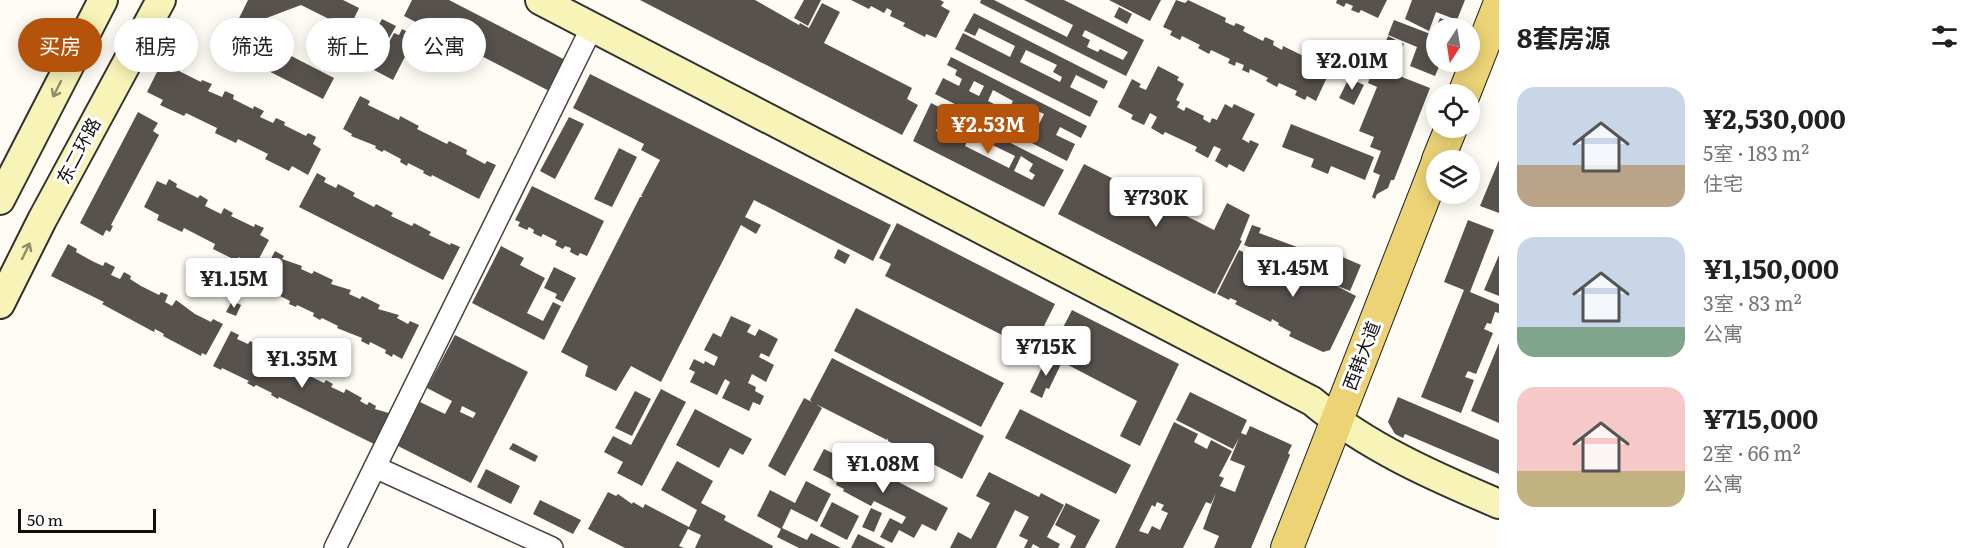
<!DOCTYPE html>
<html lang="zh">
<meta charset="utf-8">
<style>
body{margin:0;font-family:Literata,"Noto Sans SC",serif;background:#f2f2f2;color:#222;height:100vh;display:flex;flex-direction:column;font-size:22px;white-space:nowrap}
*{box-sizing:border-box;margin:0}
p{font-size:20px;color:#767676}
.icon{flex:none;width:33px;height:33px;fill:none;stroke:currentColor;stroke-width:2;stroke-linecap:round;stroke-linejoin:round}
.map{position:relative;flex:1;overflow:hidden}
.sheet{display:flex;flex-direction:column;background:#fff;width:480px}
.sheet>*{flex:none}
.banner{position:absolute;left:18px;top:18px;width:570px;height:54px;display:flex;gap:12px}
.needle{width:39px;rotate:192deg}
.fabs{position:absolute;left:1426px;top:18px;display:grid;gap:12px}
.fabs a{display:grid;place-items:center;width:54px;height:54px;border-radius:50%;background:#fff;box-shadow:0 3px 15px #0003;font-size:30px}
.scale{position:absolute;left:18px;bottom:15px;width:138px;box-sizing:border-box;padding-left:6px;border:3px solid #101010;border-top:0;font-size:16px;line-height:21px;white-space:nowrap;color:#101010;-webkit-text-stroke:4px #fff;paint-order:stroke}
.price{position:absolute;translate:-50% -51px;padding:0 14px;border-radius:6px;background:#fff;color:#222;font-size:20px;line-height:39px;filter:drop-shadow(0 2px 3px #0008)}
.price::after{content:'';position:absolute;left:50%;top:36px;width:18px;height:14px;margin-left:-9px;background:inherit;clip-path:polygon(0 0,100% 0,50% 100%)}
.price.on{background:#b45309;color:#fff}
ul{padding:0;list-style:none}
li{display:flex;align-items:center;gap:18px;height:150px;padding:0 18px}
li span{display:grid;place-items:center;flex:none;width:168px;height:120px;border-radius:18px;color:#555}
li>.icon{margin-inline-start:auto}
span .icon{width:72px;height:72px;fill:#fffc;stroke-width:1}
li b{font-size:26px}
h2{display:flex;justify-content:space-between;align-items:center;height:72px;padding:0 18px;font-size:26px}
.chip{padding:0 21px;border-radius:27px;background:#fff;box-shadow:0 3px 15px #0003;font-size:21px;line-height:54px}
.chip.on{background:#b45309;color:#fff}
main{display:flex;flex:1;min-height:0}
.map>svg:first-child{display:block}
.building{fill:#58524e;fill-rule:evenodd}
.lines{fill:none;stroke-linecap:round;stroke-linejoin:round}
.street-casing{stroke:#434343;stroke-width:24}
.secondary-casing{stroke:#323232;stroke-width:32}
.primary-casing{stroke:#212121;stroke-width:34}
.street{stroke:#fff;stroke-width:21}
.secondary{stroke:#f8f3b6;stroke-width:28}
.primary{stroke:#ecd376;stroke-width:32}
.oneway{stroke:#908d6b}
.labels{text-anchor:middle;stroke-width:6;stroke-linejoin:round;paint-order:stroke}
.street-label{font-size:18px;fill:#101010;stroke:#fff}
</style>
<main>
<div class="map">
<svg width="1499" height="548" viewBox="0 0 1499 548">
<rect width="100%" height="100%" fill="#fefcf5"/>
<g class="building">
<polygon points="248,0 343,0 359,8 349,29 301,5 264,19 241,66 220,57"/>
<polygon points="412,0 449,0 575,65 559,96 404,16"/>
<polygon points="640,0 755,0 799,25 800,23 809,28 822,3 840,12 824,43 912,88 907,99 918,105 902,135"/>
<polygon points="804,0 821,0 808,26 794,18"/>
<polygon points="851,0 940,0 944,2 941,6 950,11 936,38 926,34 925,37 903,26 905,23 890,16 892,11 887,8 884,13 871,6 869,9"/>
<path d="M981 0H994L1067 37 1073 25 1024 0H1064L1144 40 1126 76 980 3ZM1085 30 1128 52 1123 60 1100 49 1098 52 1087 47 1090 40 1082 36Z"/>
<polygon points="1109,0 1161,0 1150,21"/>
<polygon points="1176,0 1185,3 1188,0 1226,18 1225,22 1234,26 1236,23 1245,27 1243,31 1263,41 1265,37 1274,41 1273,45 1282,50 1283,46 1322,65 1320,68 1329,73 1316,101 1307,96 1305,100 1295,95 1297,91 1279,83 1277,87 1266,81 1268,78 1250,69 1249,73 1242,70 1244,65 1236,62 1235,66 1228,63 1230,59 1211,50 1209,54 1198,48 1200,45 1182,36 1180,40 1170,35 1172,31 1163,27"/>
<polygon points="1337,0 1387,0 1378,18 1361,10 1359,13 1351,10 1353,6 1346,3 1344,7 1336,3"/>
<polygon points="1412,0 1465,0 1457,20 1436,12 1429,31 1405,19"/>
<polygon points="1119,7 1132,14 1127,24 1114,17"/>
<path d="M974 13 1108 81 1104 89 1076 75 1070 87 1098 101 1090 117 955 49 963 33 1010 57 1015 46 979 28 975 36 964 31ZM1026 50 1057 65 1053 72 1062 77 1060 82 1020 62Z"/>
<polygon points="1440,18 1456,25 1455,28 1437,28 1437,62 1441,62 1435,76 1410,66 1417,47 1388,35 1394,20 1433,35"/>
<polygon points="382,19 396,26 384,47 371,39"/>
<polygon points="402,29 420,38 416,45 412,43 393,80 374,70 394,33 399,35"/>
<polygon points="1388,36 1404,44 1398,56 1387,51 1384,46"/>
<polygon points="264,42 334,78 323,99 253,63"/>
<path d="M951 57 1087 126 1081 138 1060 127 1056 135 1075 144 1067 161 935 94 943 78 959 86 962 79 955 75 957 70 947 65ZM974 81 984 86 979 96 969 91ZM993 90 1013 101 1008 111 988 101ZM1023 104 1044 114 1038 126 1017 115Z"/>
<polygon points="171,63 181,68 179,71 201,82 202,80 212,84 208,91 222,97 225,91 234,95 233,99 253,109 254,106 264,111 260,117 273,123 276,118 285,122 284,125 306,136 308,133 316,137 313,144 321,149 308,175 292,166 289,171 265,159 268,154 238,139 236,143 215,133 217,128 186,113 184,116 160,105 163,100 147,92 160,66 168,70"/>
<polygon points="1158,66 1179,77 1177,80 1184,84 1176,100 1180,102 1177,107 1184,111 1186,107 1204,116 1203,119 1210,123 1212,118 1217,120 1225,104 1232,108 1234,104 1255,114 1242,139 1249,143 1250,140 1259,144 1244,172 1229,164 1227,168 1215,161 1221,149 1214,146 1208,158 1195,151 1197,147 1165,132 1163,135 1151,128 1157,117 1150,113 1144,125 1131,119 1133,115 1118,107 1132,79 1141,84 1139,87 1146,90"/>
<polygon points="1374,66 1430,88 1394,180 1391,180 1388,188 1377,194 1375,199 1372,197 1380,175 1373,172 1381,151 1370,147 1374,137 1359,131 1377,87 1368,83"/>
<polygon points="590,74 891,225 873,261 754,200 745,217 761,225 756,234 741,225 661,382 631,366 616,391 585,376 588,366 561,352 640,197 643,197 641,196 660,160 641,150 644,144 573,108"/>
<polygon points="1349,78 1364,85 1354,105 1339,98"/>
<polygon points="360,96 370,101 368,105 399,120 400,116 419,126 417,129 447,144 449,141 467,150 466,154 485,164 487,161 496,165 479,199 432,175 431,177 423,173 424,171 408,163 407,166 400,162 401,159 384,150 382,152 375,148 376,146 351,136 352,134 343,129"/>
<path d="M931 103 1064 170 1044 207 913 141ZM939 124 952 131 955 126 961 129 953 140 936 131ZM970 134 1015 156 1009 168 965 146ZM1021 156 1033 164 1029 171 1035 175 1032 180 1014 171Z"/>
<polygon points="138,112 158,123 153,131 159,135 111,225 113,226 110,232 106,230 103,236 80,223"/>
<polygon points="569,117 584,124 555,179 540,171"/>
<polygon points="1291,124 1374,157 1365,180 1331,166 1328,174 1311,167 1314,159 1282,147"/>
<polygon points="619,148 637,157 612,207 594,199"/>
<polygon points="1499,160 1499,213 1480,206"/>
<polygon points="1084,164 1214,230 1227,203 1250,215 1240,240 1242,241 1215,294 1058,214"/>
<polygon points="317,173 326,178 324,182 336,188 338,184 355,193 353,196 374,207 376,204 393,213 391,216 412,226 414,223 431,232 429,235 450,245 451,243 460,247 443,280 299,207"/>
<polygon points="169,179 177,184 176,187 198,198 200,195 208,200 205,206 221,214 224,208 233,213 231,216 254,227 255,224 264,228 260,235 269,240 255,266 239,257 237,261 213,249 215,244 184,228 182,232 157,220 159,215 144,207 157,181 166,185"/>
<polygon points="532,186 604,221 587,256 580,253 578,256 570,252 571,248 565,246 563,249 555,245 557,241 543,234 541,237 533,233 534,230 529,227 527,230 518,226 520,222 515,220"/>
<polygon points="1468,220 1494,230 1470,292 1499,304 1499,313 1495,312 1491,324 1487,323 1484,329 1493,333 1476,374 1468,371 1465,377 1474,380 1461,413 1421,397 1464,290 1444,282"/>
<polygon points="897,223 1055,304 1032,350 885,276 891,264 879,258"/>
<polygon points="1252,225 1261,228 1259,233 1324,257 1325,254 1335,257 1327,277 1244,245"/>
<polygon points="68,244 77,249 76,252 92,261 103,266 105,262 115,267 111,275 120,279 124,272 131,276 130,279 141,286 159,295 161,292 168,295 165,302 172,306 176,300 195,314 211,322 213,319 223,324 206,355 202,353 201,356 163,336 164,334 155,329 154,332 102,304 104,302 51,276"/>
<polygon points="501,246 524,258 520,265 545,278 527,313 543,321 553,302 561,306 544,340 472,303"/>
<polygon points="838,249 850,255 845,264 834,258"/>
<polygon points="1239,250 1264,262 1265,259 1301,277 1303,274 1313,279 1315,275 1329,283 1340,256 1361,265 1350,291 1335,285 1356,296 1330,350 1323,352 1289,336 1291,332 1278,325 1279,323 1272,319 1271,322 1235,304 1237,301 1230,298 1229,300 1217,294"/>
<polygon points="275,251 284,256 282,259 302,266 301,269 312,274 314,271 333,280 331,284 351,290 349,294 360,299 362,296 380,305 378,309 399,315 397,318 408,324 410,321 419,325 402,359 393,354 392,357 385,353 386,350 370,342 369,345 361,341 362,338 337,328 338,326 322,318 320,320 313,316 314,313 297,305 296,307 289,304 290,301 274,293 273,295 265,291 267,288 258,284"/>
<polygon points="1499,255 1499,296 1484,290"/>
<polygon points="554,267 576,278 563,302 555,298 557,294 544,288"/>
<polygon points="232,301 241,305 236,316 226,312"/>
<polygon points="856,308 1004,383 981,427 834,351"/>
<polygon points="1072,310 1179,364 1140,446 1120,436 1137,401 1049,355"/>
<polygon points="731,316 751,325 747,332 755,336 759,329 778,339 769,357 761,353 759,357 774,365 766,382 752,374 748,383 756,387 755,391 764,396 760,405 753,402 749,411 722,398 730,382 725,379 717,395 690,382 695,372 689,369 694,359 704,364 705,361 714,366 718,357 704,350 713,333 721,337"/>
<polygon points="231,331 239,335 237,339 248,344 250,341 265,349 263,352 276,359 278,355 284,359 282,362 294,368 296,364 314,374 312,377 324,383 326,380 333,384 331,387 344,393 346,389 362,398 360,401 367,405 369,402 376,406 375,409 392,414 376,445 279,397 278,399 271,395 272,393 256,385 254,387 247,383 249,381 222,368 221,370 213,366"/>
<path d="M455 335 528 372 471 483 398 446 420 402 445 414 452 401 427 388ZM462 406 476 413 473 418 460 412Z"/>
<polygon points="1499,343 1499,423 1471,411"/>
<polygon points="1047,357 1061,364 1049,389 1046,388 1042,398 1030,392"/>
<polygon points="832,358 984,436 962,479 888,441 888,438 887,440 816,404 822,408 785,476 768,466 804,398 812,402 810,400"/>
<polygon points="661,389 686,402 642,486 617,473 623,462 604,452 613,436 631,445"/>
<polygon points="635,391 651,399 632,436 615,428"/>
<path d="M1190 392 1247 420 1241 433 1246 435 1250 426 1292 445 1288 453 1290 455 1251 548H1214L1219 536 1203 529 1216 493 1211 504 1206 502 1183 548H1115L1174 422 1198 434 1194 442 1207 449 1211 440 1232 451 1219 476 1224 478 1220 486 1235 492 1245 466 1230 460 1239 438 1233 449 1176 420ZM1157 502 1164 505 1161 510 1168 513 1160 530 1152 526 1148 534 1139 531 1152 505 1155 507Z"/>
<polygon points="1398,397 1499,440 1499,474 1405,434 1403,438 1395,434 1388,422"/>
<polygon points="695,409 752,439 743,455 730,448 719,468 676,445"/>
<polygon points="1020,409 1131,465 1116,494 1005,438"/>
<polygon points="513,443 538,456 535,462 509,449"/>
<polygon points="824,449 849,461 851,457 948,508 936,531 922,524 914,538 899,530 892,543 880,537 890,518 902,524 906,517 874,501 871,506 843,491 844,489 836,485 837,482 813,470"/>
<polygon points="677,461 713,481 701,503 726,516 724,520 773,546 772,548 695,548 701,535 688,529 679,546 684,548 625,548 588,529 608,492 616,496 618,494 632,504 633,502 643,508 645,504 689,527 697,510 661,490"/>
<polygon points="486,469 520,486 511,504 477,487"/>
<polygon points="989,472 1039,497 1041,493 1064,505 1047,537 1060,544 1058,548 1040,548 1033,544 1031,548 1024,548 1028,540 1019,536 1029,517 1015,510 996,548 950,548 958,532 971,539 990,503 976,496"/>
<polygon points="806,481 831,494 817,522 791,509 782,528 807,540 811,533 841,548 799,548 777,537 781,529 757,516 770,490 795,503"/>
<polygon points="540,500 581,520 573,534 533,514"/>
<polygon points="832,502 859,516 847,540 820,526"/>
<polygon points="1066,503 1100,520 1085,548 1070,548 1076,536 1055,525"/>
<polygon points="871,508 882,513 874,532 862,527"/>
<polygon points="858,534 886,548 851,548"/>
</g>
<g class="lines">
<defs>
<g id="street">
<polyline points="375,467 552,548"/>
<polyline points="335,548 592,27"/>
</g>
<g id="secondary">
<path d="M540 0 1312 401C1367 447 1433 476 1499 504"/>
<polyline points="0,200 103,0"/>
<polyline points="0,304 42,220 161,0"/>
</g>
<g id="primary">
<polyline points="1464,94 1499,5"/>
<polyline points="1438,160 1451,128"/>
<polyline points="1287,548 1437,164"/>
</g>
</defs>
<use href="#street" class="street-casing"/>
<use href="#secondary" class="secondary-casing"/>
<use href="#primary" class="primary-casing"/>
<use href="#street" class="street"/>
<use href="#secondary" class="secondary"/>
<use href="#primary" class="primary"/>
</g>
<defs><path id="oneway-shaft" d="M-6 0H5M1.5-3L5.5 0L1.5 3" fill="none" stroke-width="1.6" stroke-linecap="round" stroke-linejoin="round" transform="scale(1.5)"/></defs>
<g class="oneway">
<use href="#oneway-shaft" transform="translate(57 89) rotate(117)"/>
<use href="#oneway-shaft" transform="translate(26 251) rotate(-64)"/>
</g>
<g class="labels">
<g class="street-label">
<text transform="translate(79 151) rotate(-62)" y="6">东二环路</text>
<text transform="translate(1362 356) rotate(-69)" y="6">西韩大道</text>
</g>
</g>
</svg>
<div class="fabs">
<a><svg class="needle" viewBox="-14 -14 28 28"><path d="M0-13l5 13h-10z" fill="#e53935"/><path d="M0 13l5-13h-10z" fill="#767676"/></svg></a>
<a><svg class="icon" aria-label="locate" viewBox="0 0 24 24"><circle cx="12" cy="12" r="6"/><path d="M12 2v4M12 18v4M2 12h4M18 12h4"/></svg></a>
<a><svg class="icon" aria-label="layers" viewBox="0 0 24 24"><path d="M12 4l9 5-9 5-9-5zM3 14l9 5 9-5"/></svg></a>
</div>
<div class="scale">50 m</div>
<b class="price" style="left:1352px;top:91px">¥2.01M</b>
<b class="price on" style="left:988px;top:155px">¥2.53M</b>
<b class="price" style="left:1156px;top:228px">¥730K</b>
<b class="price" style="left:1293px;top:298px">¥1.45M</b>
<b class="price" style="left:234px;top:309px">¥1.15M</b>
<b class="price" style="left:1046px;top:377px">¥715K</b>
<b class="price" style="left:302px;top:389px">¥1.35M</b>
<b class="price" style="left:883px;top:494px">¥1.08M</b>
<div class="banner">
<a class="chip on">买房</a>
<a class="chip">租房</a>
<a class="chip">筛选</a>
<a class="chip">新上</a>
<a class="chip">公寓</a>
</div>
</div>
<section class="sheet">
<h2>8套房源<svg class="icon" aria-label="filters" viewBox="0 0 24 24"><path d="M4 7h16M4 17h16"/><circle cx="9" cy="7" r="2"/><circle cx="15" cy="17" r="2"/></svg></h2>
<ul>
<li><span style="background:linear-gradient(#c9d6e8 65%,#b9a48a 0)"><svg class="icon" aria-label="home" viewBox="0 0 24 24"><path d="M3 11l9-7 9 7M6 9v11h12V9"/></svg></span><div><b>¥2,530,000</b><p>5室 · 183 m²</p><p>住宅</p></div></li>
<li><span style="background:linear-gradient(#c9d6e8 75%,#7fa58c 0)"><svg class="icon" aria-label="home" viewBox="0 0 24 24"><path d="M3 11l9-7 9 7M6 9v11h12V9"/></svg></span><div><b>¥1,150,000</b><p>3室 · 83 m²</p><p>公寓</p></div></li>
<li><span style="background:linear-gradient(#f6c9c9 70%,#c2b280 0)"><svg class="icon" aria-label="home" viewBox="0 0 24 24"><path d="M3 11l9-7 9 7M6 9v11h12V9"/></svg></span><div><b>¥715,000</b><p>2室 · 66 m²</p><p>公寓</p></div></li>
</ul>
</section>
</main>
